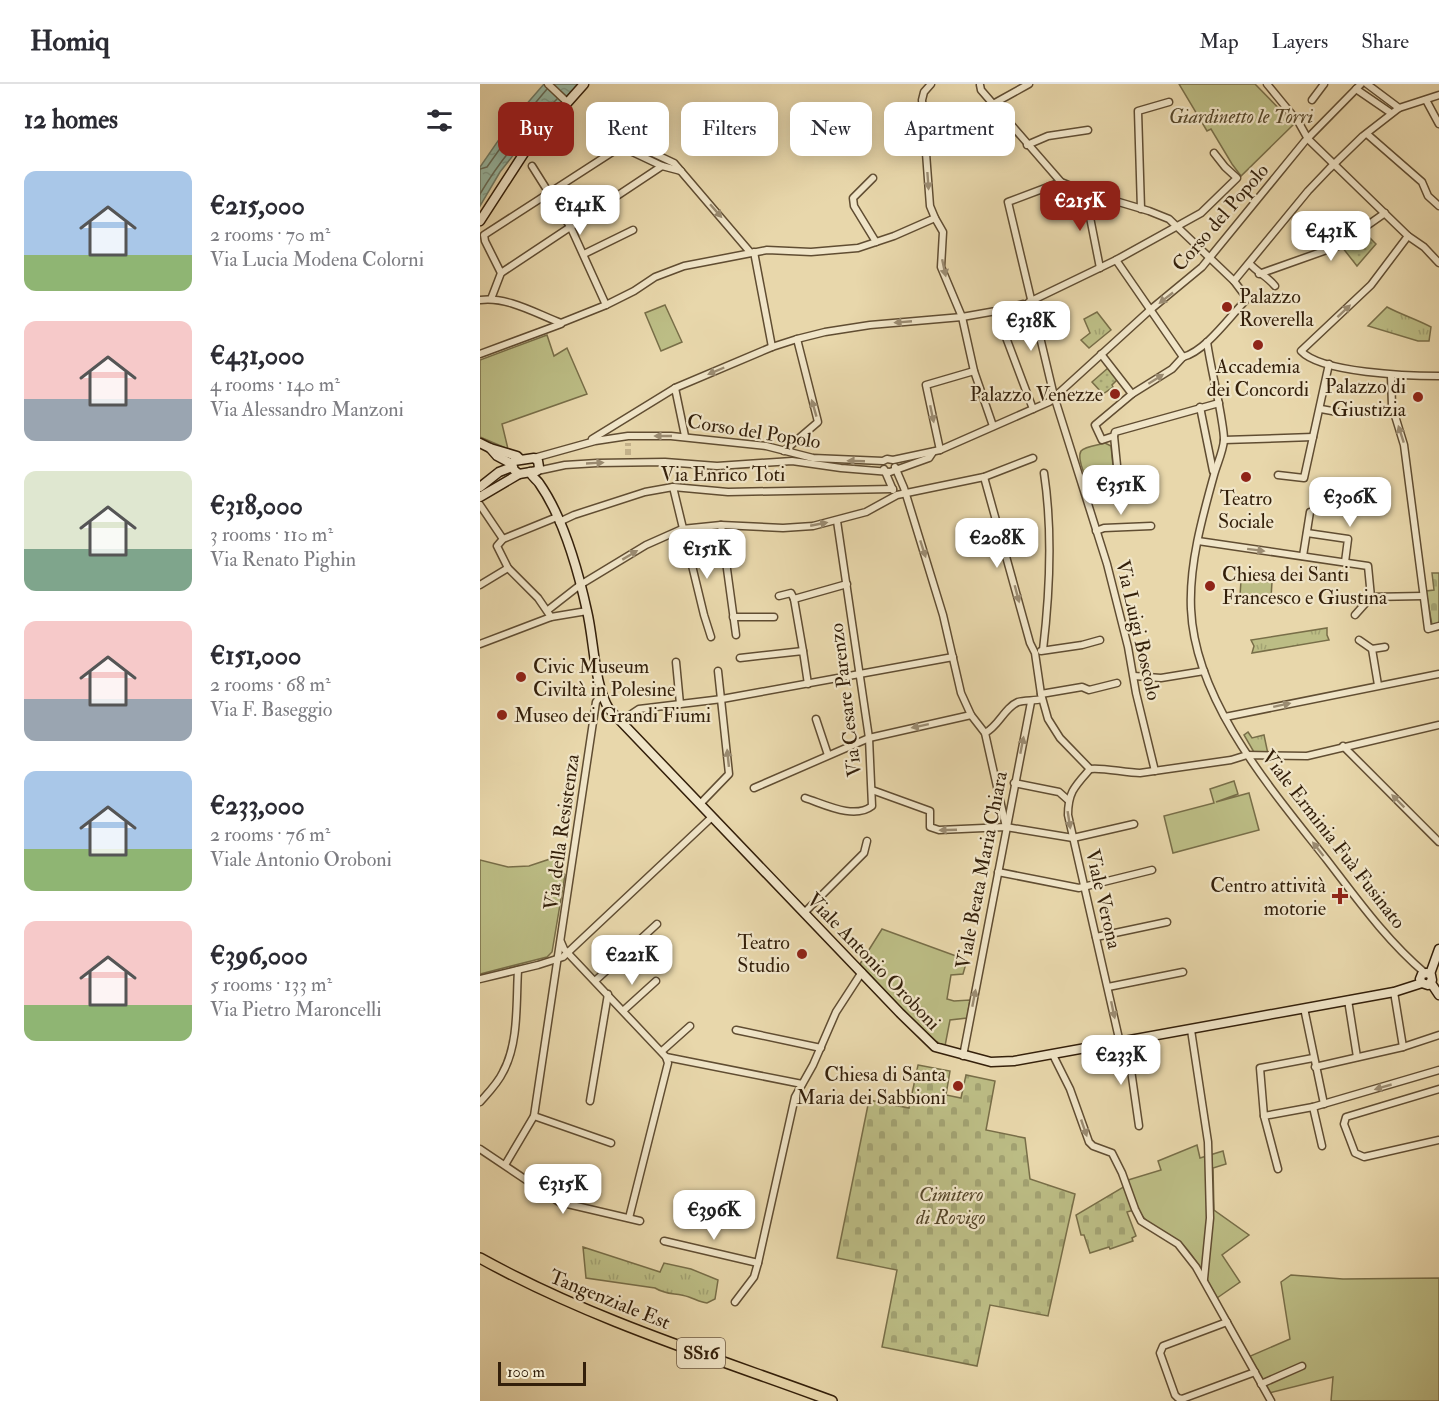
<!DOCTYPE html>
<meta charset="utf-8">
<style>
body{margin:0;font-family:"IM FELL Double Pica",serif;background:#f7f7f7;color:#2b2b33;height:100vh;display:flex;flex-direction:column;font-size:22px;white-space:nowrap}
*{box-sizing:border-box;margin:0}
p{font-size:20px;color:#7c7c81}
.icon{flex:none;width:33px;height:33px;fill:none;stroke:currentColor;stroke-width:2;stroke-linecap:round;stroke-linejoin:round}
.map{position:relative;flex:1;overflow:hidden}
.side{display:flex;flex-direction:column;background:#fff;width:480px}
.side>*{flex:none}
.hud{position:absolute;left:18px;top:18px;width:570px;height:54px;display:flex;gap:12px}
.scale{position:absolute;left:18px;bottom:15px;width:88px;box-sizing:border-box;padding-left:6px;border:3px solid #331f0a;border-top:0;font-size:16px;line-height:21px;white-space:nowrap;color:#331f0a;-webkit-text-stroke:4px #f0e5c8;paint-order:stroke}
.price{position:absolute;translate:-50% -51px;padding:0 14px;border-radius:12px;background:#fff;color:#222;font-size:20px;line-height:39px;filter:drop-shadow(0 2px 3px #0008)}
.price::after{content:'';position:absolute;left:50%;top:36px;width:18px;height:14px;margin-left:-9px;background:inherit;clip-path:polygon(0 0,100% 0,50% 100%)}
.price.on{background:#8f2418;color:#fff}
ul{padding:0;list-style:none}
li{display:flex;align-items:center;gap:18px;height:150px;padding:0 24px}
li span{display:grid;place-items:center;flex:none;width:168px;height:120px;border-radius:12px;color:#555}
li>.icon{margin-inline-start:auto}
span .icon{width:72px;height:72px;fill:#fffc;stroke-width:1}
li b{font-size:26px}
h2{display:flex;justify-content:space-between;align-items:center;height:72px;padding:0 24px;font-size:26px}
.chip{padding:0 21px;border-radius:12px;background:#fff;box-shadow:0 3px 15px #0003;font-size:21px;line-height:54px}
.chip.on{background:#8f2418;color:#fff}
header{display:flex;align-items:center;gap:36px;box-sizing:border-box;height:84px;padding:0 30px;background:#fff;border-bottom:2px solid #e1e1e2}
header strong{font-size:28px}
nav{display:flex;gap:33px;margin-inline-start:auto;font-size:21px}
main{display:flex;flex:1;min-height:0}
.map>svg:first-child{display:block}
.grass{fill:url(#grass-tufts);stroke:#786e48;stroke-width:1.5}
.cemetery{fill:url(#cemetery-stones);stroke:#786e48;stroke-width:1.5}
.park{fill:#bcbd85;stroke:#786e48;stroke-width:1.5}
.garden{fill:url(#garden-dots);stroke:#786e48;stroke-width:1.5}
.water{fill:url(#water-ripples);stroke:#707c67;stroke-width:1.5}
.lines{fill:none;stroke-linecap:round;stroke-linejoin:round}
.shore{stroke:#666c58;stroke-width:1.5}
.street-tunnel{stroke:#c4b28b;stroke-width:6;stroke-dasharray:6 3;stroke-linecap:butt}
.street-casing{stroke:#604d32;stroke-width:9}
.secondary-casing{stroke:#331f0a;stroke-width:11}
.primary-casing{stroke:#331f0a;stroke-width:12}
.street{stroke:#f0e5c8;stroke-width:6}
.secondary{stroke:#f0e5c8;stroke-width:8}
.primary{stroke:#e8d7ab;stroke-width:9}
.oneway{fill:#9b8c72}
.poi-dot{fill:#8f2418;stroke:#f0e5c8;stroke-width:2}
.labels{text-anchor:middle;stroke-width:4.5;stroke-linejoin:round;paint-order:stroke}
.shield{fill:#f0e5c8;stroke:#6c5a43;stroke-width:1.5}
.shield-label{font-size:18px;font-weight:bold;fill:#331f0a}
.park-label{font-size:20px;font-style:italic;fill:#554629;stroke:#f0e5c8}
.street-label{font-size:20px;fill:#331f0a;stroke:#f0e5c8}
.poi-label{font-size:20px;fill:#331f0a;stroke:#f0e5c8;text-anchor:end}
</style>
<header>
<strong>Homiq</strong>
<nav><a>Map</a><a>Layers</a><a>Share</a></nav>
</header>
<main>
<section class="side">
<h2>12 homes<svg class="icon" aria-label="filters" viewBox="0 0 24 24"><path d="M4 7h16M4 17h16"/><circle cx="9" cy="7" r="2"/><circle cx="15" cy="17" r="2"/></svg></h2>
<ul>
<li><span style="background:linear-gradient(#a9c7e8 70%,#8fb573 0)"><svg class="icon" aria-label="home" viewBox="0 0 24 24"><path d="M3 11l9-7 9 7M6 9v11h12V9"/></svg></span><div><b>€215,000</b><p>2 rooms · 70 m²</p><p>Via Lucia Modena Colorni</p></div></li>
<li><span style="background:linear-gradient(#f6c9c9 65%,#9aa5b1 0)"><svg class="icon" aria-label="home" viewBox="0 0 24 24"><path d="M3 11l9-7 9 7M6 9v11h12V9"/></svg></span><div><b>€431,000</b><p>4 rooms · 140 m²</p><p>Via Alessandro Manzoni</p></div></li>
<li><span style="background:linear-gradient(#dfe7d0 65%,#7fa58c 0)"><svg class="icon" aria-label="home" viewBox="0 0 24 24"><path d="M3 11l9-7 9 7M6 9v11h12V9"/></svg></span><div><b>€318,000</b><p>3 rooms · 110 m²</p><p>Via Renato Pighin</p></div></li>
<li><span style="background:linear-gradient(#f6c9c9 65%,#9aa5b1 0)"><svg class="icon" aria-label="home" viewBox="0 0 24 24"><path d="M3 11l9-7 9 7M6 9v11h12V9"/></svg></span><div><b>€151,000</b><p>2 rooms · 68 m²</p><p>Via F. Baseggio</p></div></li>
<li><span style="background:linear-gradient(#a9c7e8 65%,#8fb573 0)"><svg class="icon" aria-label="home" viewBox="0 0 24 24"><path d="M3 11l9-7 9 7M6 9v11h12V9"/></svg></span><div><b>€233,000</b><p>2 rooms · 76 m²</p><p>Viale Antonio Oroboni</p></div></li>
<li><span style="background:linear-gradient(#f6c9c9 70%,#8fb573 0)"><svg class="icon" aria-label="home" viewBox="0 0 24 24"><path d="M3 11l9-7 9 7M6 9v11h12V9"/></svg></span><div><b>€396,000</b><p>5 rooms · 133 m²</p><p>Via Pietro Maroncelli</p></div></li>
</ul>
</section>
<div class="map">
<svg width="959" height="1317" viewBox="0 0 959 1317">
<defs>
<pattern id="grass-tufts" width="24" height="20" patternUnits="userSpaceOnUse" patternTransform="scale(1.5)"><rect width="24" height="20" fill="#bcbd85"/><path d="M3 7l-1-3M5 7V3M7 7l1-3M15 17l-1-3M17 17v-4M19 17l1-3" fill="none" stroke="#a2a272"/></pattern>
<pattern id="cemetery-stones" width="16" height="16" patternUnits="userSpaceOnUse" patternTransform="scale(1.5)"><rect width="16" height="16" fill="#bcbd85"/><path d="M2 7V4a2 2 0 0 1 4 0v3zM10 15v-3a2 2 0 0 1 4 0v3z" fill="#a2a272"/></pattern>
<pattern id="garden-dots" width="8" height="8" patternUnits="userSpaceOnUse" patternTransform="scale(1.5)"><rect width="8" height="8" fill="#bcbd85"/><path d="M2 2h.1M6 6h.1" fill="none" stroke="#a2a272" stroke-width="1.8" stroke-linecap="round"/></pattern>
<pattern id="water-ripples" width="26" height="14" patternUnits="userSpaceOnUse" patternTransform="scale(1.5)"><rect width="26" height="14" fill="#98baa5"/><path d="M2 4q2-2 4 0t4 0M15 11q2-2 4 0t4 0" fill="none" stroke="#839f8d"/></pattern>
</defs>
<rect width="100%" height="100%" fill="#e8d7ab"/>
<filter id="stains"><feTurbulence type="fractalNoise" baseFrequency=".00333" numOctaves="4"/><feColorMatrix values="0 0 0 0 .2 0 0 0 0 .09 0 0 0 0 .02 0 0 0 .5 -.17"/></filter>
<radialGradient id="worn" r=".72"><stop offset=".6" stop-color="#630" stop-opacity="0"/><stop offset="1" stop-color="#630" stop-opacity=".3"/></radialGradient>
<g class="grass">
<path d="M907 223C922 231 936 235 951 243L949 257H938L888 242Z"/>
<polygon points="617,228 631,246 609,264 601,256 610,249 604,235"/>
<polygon points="847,544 847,551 849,556 772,569 774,562 771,556"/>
<polygon points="768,648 772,654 784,651 788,670 775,670 764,651"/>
<path d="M103 1163 180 1188 184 1179 211 1185 238 1196 235 1215 227 1219C220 1218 215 1215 209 1213 196 1208 188 1212 175 1204L106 1194Z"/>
</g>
<g class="cemetery">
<polygon points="952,489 959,489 959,539 952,541 946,507 954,506"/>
<polygon points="438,981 470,987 466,1011 481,1014 486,991 515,997 506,1046 545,1054 550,1095 595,1110 568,1232 510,1221 497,1282 402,1263 417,1186 357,1174 389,1016 429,1024"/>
<polygon points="645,1102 654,1126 647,1128 656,1152 652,1154 653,1157 630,1165 629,1163 610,1169 604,1151 601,1151 596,1131"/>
</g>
<g class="park">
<polygon points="699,0 775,0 814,40 761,92 752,80 731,45 727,47"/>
<polygon points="185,221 202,258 181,267 165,229"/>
<polygon points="67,251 74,272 87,264 107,310 22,340 28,365 0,353 0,276"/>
<path d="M625 359 631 362 635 401 634 404 615 408C609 404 596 375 601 367 605 362 619 361 625 359Z"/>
<polygon points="761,496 792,498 791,514 760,512"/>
<polygon points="754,697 758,710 736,718 769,709 779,746 693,769 684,732 734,719 730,705"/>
<polygon points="73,774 85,791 72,868 67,873 0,890 0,776 28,783 49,782"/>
<polygon points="402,845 487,876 483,890 471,891 467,915 474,917 490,916 487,934 470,936 465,962 453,956 445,949 380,880"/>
<path d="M717 1061 720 1074 743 1067 746 1080 733 1084 734 1126 769 1151 742 1171 760 1198 737 1214C727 1196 718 1177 704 1162 692 1150 677 1146 665 1135 655 1126 652 1109 648 1096L681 1086 678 1077Z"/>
<polygon points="811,1191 863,1195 959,1194 959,1317 851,1317 853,1293 789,1309 768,1273 810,1255 801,1198"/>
</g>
<g class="garden">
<polygon points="887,151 896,160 877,182 862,163 880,152 884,154"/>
<polygon points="628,284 638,295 632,301 633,303 623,310 612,298"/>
</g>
<polygon class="water" points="64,0 99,0 46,55 20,88 0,122 0,83 31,38"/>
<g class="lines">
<g class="shore">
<polyline points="0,85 7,83 36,42 67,5"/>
<path d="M0 110C21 74 47 44 77 15"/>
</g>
<polyline class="street-tunnel" points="148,371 148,359"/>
<defs>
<g id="street">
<polyline points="68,0 87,18"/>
<polyline points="451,0 444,8 442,16 450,122 455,134 463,148 461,183 482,233 494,287 513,342"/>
<polyline points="787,0 819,39 828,55 928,152 944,163 959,179"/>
<polyline points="887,0 919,24"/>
<path d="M500 1 501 6 581 98 605 108 669 127 689 135 754 197 766 213 767 215C750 232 726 267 703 273"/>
<polyline points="876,5 911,29"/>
<polyline points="832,16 844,0"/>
<polyline points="946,16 959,40"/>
<polyline points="513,20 549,0"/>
<polyline points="887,50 942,98 948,112 959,122"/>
<polyline points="141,54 194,79 270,168"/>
<polyline points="547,61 568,52 608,46"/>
<polyline points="52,82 91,144 126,221"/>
<polyline points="393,94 373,114 374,122 396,158"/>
<polyline points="581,98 528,118 574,312 627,480 648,563 656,609 675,687"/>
<polyline points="605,108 620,184"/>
<polyline points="661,125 658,27 689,18"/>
<path d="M928 152 891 201 821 267C841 289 929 292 959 292"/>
<polyline points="274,168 292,263"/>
<polyline points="104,170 153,146"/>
<polyline points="636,176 703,273"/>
<path d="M770 180C778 189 787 192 795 202"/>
<polyline points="21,189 5,157 4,151 134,67 144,64 182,82 201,87"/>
<polyline points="779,190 858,162 905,129"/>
<polyline points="754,197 828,107 849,85 883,52 919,24 959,11"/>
<polyline points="11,215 21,189 182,82"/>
<path d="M0 216C27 212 57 230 81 239L126 221 154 207 175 193 204 182 287 166 331 168 378 164 414 152 455 134"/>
<polyline points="549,218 636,176 721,129 757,94 745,83 734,69"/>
<polyline points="516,227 553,325"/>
<path d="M727 258C731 285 738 311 742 338 743 344 744 351 744 356 743 368 737 380 734 391 722 434 709 481 711 525 715 618 792 706 847 776 877 815 907 857 945 889"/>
<polyline points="0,270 81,240"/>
<polyline points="621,270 652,310"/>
<polyline points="703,273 692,285 652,310 615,341 622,356 634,352 635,348 739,319"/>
<polyline points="911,292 912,322 924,361 948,545 959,542"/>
<polyline points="195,304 205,352"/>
<polyline points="720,323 733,387"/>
<polyline points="841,325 863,329"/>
<polyline points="112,355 195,304 292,263 317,255 345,248 390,241 482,233 516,227 543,220"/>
<polyline points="744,356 833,353"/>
<polyline points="460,366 446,301 494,287"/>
<polyline points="304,367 338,338 317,255"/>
<polyline points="54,374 115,357 148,352 191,352 286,362 333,374 403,377 407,375 413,376 460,366 569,318 670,226 722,183 825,57 881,0"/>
<polyline points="415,383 424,404 463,531 481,609 491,631 505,649 526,743"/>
<polyline points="404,385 413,406"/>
<polyline points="57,387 85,381 117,379 185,378 237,382 312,377 361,384 410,388 449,374 453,368"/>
<polyline points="798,391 824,394 849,280"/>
<path d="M504 393 550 559 555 569 561 610 568 635 580 654 610 685C621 683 646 689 660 689L751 676 767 671 827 672 959 641"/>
<polyline points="193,403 224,531 231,553"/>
<polyline points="607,414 636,407 639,401 634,352"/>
<polyline points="0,421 23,455"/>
<polyline points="79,438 94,431 165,408 193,403 248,408 413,405"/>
<polyline points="241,441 256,551"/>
<polyline points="616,447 624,444 671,442"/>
<polyline points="827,449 868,455 865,478"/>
<polyline points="718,457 888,482 891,513"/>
<polyline points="823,472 830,428"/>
<polyline points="0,501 28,484"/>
<polyline points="299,512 311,509 314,515"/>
<polyline points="891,513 943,512"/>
<polyline points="314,515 367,500"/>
<polyline points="314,515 323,567"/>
<polyline points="68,526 100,501 166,461 202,445 241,441 303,444 333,442 386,428 417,411 504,393 553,374"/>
<polyline points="875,531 891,513"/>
<polyline points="71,533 58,514 28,484 17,462 23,455 77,433"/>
<polyline points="253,533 294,533"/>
<polyline points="879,556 892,565 898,601"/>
<polyline points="0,560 71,533 107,527"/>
<polyline points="892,565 905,563"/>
<path d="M563 566C570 507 573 448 564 389"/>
<polyline points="561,567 602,561 620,556"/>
<polyline points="260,574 323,567 328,600"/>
<polyline points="196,578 200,620"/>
<polyline points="654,592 681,594 724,587"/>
<polyline points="561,610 602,603 609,606 637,599"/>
<polyline points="745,633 959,590"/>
<polyline points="336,635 348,671"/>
<polyline points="141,637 159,625 242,615 473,573"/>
<path d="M505 649C519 642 524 624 538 618 545 616 555 617 562 615"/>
<polyline points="863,662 959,758"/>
<path d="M610 685C595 702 588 708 588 731L640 959"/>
<polyline points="534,699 579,708 588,716"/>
<polyline points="274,704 389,654 491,631"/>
<polyline points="392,706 450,727 450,743 459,746 526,743 593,754 654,740"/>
<path d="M325 714C344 720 374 736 392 722L389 654 357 437"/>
<polyline points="220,720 249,690 238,587"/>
<polyline points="518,788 599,804 672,786"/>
<polyline points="325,828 384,769 387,757"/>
<polyline points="616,853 687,838"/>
<polyline points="81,858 84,865 186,973 188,979 149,1134"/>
<polyline points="0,895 58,881 83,873 232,733"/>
<polyline points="115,897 177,840"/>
<polyline points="628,903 703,888"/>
<polyline points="914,908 923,963"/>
<polyline points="868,916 877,973"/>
<polyline points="824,924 844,1020"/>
<polyline points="144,926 176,897"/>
<polyline points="256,946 341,964"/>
<polyline points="711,946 728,1058 730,1134 724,1195"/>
<polyline points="647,958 659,1042"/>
<polyline points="182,967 210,942"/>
<polyline points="573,971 590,1005 609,1058 613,1062 632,1069 642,1089 655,1125 661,1137 698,1160 716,1183 791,1317"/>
<polyline points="483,972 551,618"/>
<polyline points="186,973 322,1000"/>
<polyline points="835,983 923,963 959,951"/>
<polyline points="959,1005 866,1033 864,1040 875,1069 884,1073 959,1056"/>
<polyline points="110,1017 128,910"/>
<path d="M0 1018C8 1009 18 999 23 988 39 959 36 918 38 886"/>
<polyline points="833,1023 842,1062"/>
<polyline points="54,1032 131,1059"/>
<polyline points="784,1032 780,984 833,974"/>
<polyline points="0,1065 79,1118 160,1137"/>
<polyline points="25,1081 54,1032 116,618 122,610"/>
<polyline points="798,1085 784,1032 833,1023 959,986"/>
<polyline points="184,1157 278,1179"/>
<polyline points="255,1218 274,1193 278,1179 315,1013 333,981 356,928 382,888"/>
<polyline points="747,1238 683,1262 680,1269 695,1311 698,1314 702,1315 775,1288"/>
<polyline points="781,1300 822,1282"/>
</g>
<g id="secondary">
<polyline points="0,137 48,63 104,0"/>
<polyline points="0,359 10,364 37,372 40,375"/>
<polyline points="10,364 17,372 32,380"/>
<polygon points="54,374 58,377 59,383 57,387 39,390 34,386 32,380 34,377"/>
<path d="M50 388C52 393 56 395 59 399 83 433 98 486 107 527 114 556 114 601 129 625L420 929 455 963 511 978 534 977 914 908 942 899 948 901 952 896 951 891 947 889 942 890 940 895 942 899"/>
<polyline points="0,403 19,388 32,383"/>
<polyline points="0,413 39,390"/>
<polyline points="950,890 959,865"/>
<polyline points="951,899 959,911"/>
</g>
<path id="primary" d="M0 1174C112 1236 233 1273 352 1317"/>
</defs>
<use href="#street" class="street-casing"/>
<use href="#secondary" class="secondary-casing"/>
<use href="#primary" class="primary-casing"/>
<use href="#street" class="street"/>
<use href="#secondary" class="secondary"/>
<use href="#primary" class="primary"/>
</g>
<defs><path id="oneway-solid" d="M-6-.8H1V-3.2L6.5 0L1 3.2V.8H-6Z" transform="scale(1.5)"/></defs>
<g class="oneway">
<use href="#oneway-solid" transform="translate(448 97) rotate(86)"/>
<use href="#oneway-solid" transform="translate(236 127) rotate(49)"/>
<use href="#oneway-solid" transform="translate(464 184) rotate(78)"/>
<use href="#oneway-solid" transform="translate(686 214) rotate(142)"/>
<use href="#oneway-solid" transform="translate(864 227) rotate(-43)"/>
<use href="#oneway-solid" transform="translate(423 238) rotate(175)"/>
<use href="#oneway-solid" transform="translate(236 287) rotate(157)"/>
<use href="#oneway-solid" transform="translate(676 295) rotate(-32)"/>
<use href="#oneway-solid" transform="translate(334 324) rotate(-106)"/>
<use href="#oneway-solid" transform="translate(452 330) rotate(78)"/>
<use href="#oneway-solid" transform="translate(921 350) rotate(-108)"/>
<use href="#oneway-solid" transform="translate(183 352) rotate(-180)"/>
<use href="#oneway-solid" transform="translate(376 377) rotate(-178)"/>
<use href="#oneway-solid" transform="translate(115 379) rotate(-3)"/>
<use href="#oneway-solid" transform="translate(339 440) rotate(-11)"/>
<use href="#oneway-solid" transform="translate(443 465) rotate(72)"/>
<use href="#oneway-solid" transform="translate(776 466) rotate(7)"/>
<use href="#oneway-solid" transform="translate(150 471) rotate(-31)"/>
<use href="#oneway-solid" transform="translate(537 510) rotate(75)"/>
<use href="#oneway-solid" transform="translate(802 621) rotate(-12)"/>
<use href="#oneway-solid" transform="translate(440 642) rotate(168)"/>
<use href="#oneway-solid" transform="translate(542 661) rotate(-79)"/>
<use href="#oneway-solid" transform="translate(248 674) rotate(-96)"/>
<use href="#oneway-solid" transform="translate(918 717) rotate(-135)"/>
<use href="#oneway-solid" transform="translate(589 736) rotate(81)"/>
<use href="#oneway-solid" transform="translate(468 746) rotate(178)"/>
<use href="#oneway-solid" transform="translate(838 765) rotate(-128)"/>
<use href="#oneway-solid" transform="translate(494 914) rotate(-79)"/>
<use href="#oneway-solid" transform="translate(633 926) rotate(78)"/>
<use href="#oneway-solid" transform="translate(903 1003) rotate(164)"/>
<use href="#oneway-solid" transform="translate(604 1044) rotate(71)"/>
</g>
<g class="poi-dot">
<circle cx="747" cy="223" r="6"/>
<circle cx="778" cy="261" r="6"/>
<circle cx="635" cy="310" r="6"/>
<circle cx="938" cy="313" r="6"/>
<circle cx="766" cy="393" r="6"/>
<circle cx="730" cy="502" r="6"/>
<circle cx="41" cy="593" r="6"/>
<circle cx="22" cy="631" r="6"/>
<path d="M857 803h6v6h6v6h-6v6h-6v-6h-6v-6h6z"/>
<circle cx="322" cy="870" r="6"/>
<circle cx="478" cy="1002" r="6"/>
</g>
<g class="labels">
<rect class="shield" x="197" y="1254" width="48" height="30" rx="4.5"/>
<g class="shield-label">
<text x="221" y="1275">SS16</text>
</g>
<g class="park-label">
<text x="761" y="39">Giardinetto le Torri</text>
<text x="471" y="1117">Cimitero<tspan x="471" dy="23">di Rovigo</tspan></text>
</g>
<g class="street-label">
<text transform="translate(740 133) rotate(-49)" y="7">Corso del Popolo</text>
<text transform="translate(274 347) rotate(9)" y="7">Corso del Popolo</text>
<text x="243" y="397">Via Enrico Toti</text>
<text transform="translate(659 546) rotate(77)" y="7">Via Luigi Boscolo</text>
<text transform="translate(365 616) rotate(-97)" y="7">Via Cesare Parenzo</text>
<text transform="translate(81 748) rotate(-82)" y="7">Via della Resistenza</text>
<text transform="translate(854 755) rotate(52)" y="7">Viale Erminia Fuà Fusinato</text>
<text transform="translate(501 786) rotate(-79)" y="7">Viale Beata Maria Chiara</text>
<text transform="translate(624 815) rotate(77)" y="7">Viale Verona</text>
<text transform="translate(394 877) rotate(46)" y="7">Viale Antonio Oroboni</text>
<text transform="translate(130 1215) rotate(22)" y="7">Tangenziale Est</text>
</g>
<g class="poi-label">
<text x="759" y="219" text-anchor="start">Palazzo<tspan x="759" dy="23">Roverella</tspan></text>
<text x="778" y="289" text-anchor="middle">Accademia<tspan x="778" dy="23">dei Concordi</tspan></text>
<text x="926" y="309">Palazzo di<tspan x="926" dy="23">Giustizia</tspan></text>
<text x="623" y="317">Palazzo Venezze</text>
<text x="766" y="421" text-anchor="middle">Teatro<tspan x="766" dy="23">Sociale</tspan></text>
<text x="742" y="497" text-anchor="start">Chiesa dei Santi<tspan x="742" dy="23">Francesco e Giustina</tspan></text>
<text x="53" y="589" text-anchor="start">Civic Museum<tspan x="53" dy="23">Civiltà in Polesine</tspan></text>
<text x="34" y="638" text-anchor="start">Museo dei Grandi Fiumi</text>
<text x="846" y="808">Centro attività<tspan x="846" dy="23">motorie</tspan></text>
<text x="310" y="865">Teatro<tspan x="310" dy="23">Studio</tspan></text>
<text x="466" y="997">Chiesa di Santa<tspan x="466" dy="23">Maria dei Sabbioni</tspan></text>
</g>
</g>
<rect width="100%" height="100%" filter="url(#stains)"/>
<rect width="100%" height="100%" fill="url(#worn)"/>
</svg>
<div class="scale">100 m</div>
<b class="price on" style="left:600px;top:148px">€215K</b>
<b class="price" style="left:100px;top:152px">€141K</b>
<b class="price" style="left:851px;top:178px">€431K</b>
<b class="price" style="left:551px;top:268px">€318K</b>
<b class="price" style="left:641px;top:432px">€351K</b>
<b class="price" style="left:870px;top:444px">€306K</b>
<b class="price" style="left:517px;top:485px">€208K</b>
<b class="price" style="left:227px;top:496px">€151K</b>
<b class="price" style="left:152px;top:902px">€221K</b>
<b class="price" style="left:641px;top:1002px">€233K</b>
<b class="price" style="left:83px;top:1131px">€315K</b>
<b class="price" style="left:234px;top:1157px">€396K</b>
<div class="hud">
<a class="chip on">Buy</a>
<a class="chip">Rent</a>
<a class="chip">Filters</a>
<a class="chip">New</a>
<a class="chip">Apartment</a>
</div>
</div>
</main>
